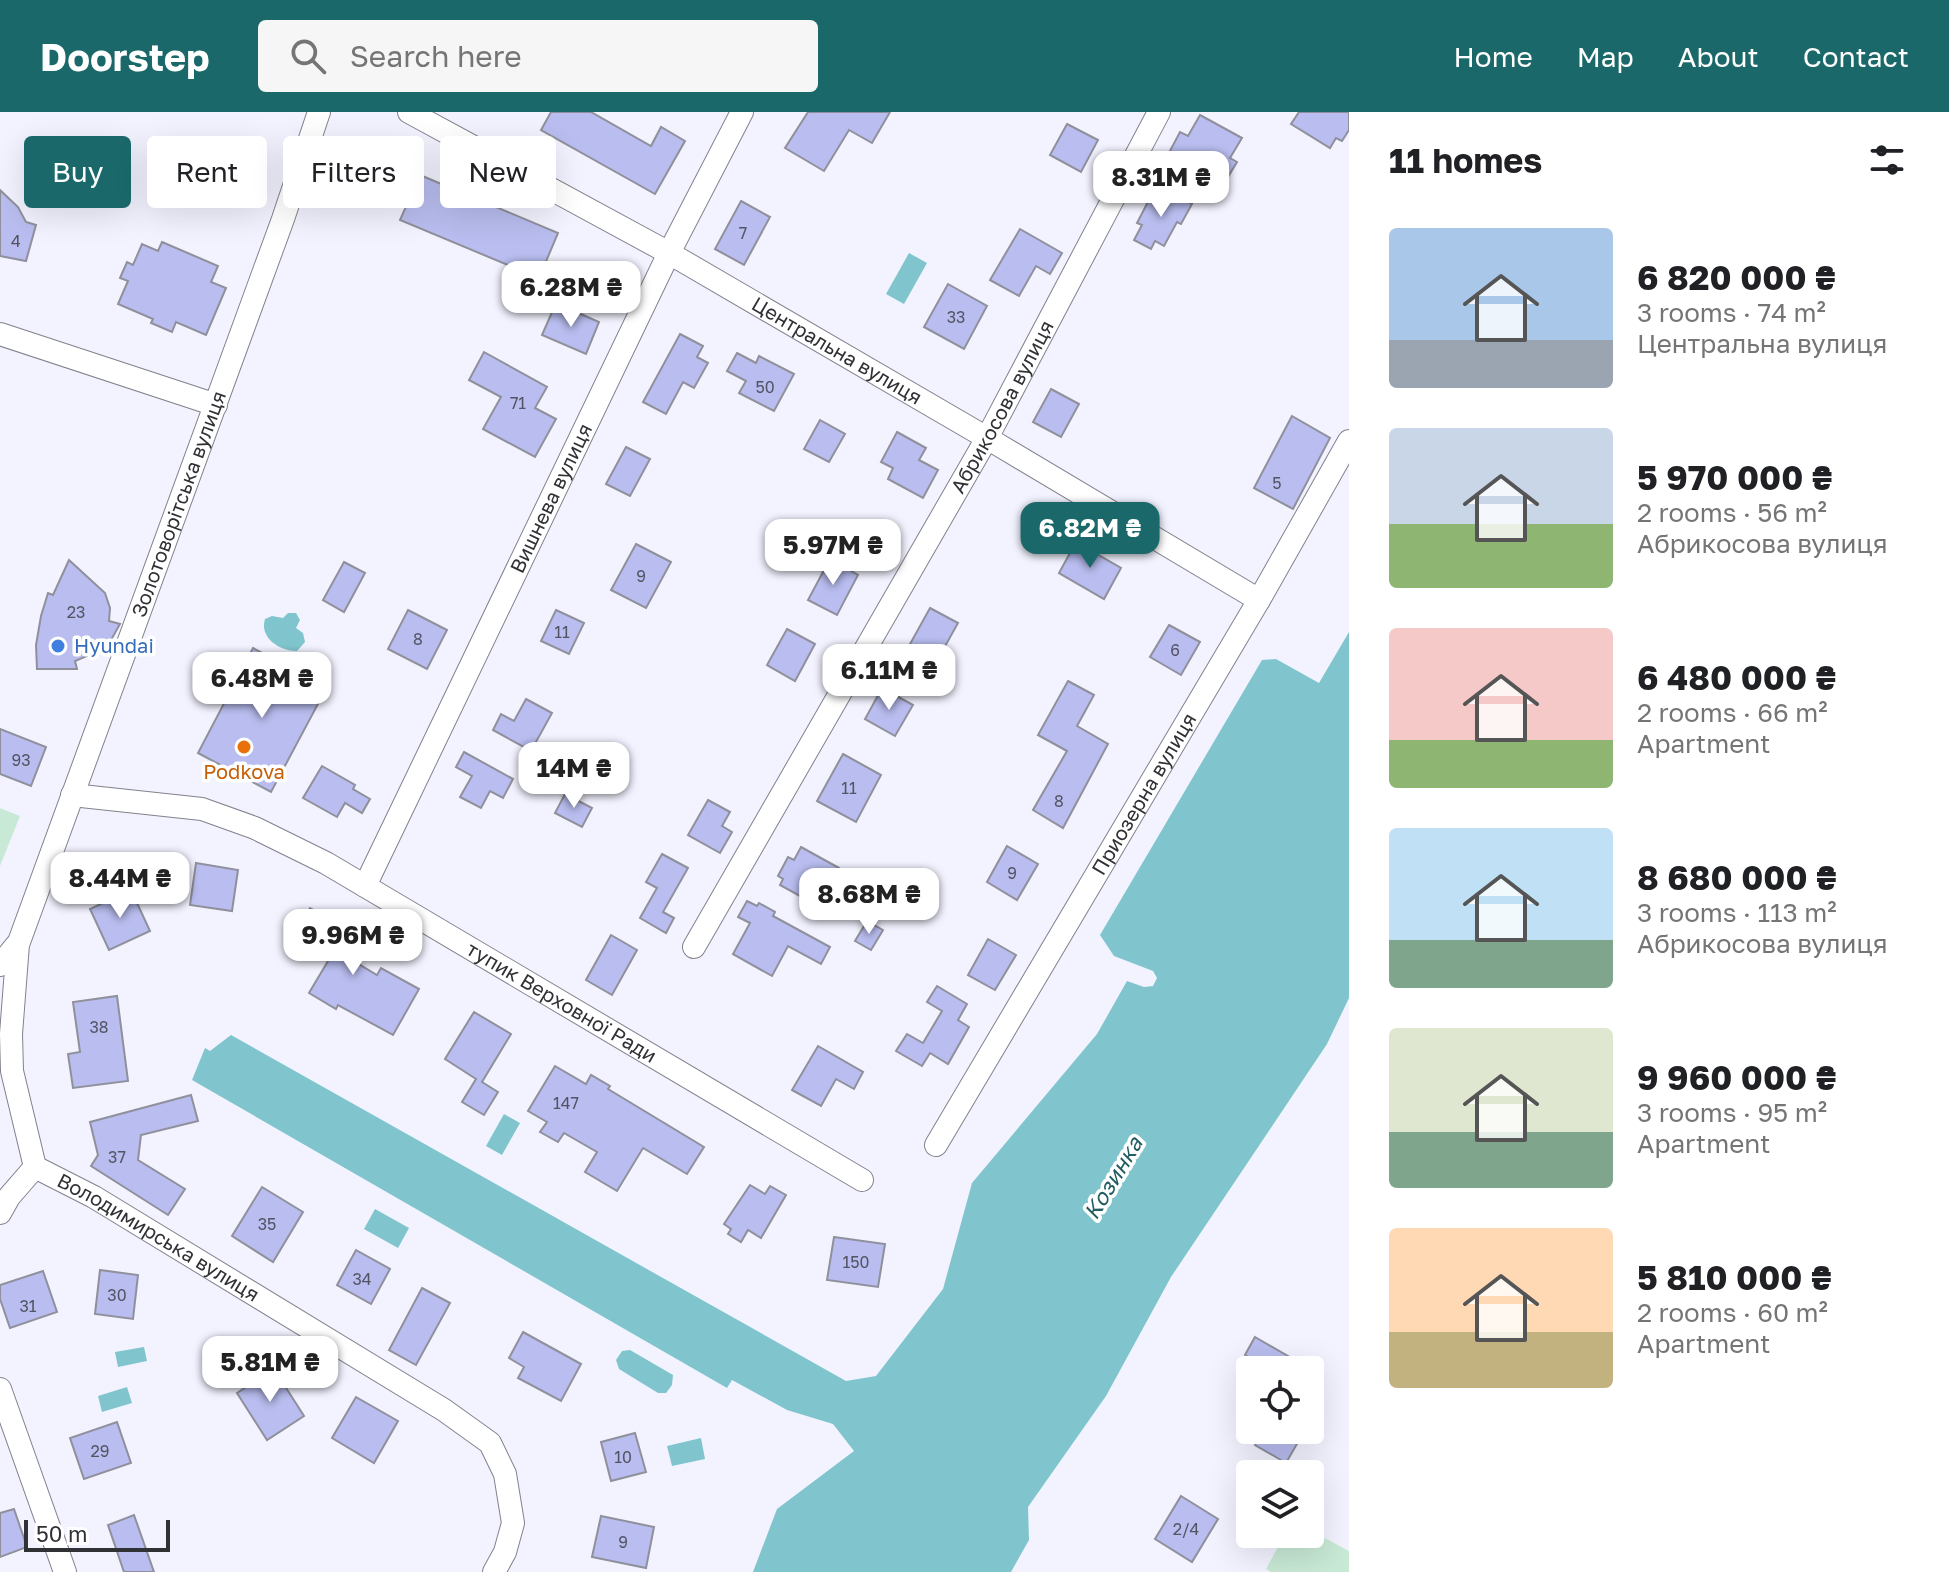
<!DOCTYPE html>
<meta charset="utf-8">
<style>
body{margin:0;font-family:"Golos Text",sans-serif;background:#f6f6f6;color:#202124;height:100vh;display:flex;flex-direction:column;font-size:30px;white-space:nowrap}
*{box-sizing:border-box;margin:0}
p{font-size:26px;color:#757577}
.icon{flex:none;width:44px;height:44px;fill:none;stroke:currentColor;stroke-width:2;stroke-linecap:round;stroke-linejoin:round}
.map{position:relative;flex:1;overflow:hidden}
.panel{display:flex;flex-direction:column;background:#fff;width:600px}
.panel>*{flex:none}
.banner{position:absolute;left:24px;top:24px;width:760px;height:72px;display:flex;gap:16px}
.buttons{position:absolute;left:1236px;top:1244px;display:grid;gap:16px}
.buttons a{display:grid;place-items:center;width:88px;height:88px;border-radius:8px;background:#fff;box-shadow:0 8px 32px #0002;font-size:40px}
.scale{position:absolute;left:24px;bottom:20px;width:146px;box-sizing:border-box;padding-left:8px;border:4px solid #303135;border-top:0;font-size:22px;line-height:28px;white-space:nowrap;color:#303135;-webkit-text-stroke:6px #fff;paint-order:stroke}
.price{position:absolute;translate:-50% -68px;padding:0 18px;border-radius:16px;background:#fff;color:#222;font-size:26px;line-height:52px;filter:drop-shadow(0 2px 4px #0008)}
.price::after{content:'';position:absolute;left:50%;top:48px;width:24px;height:18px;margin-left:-12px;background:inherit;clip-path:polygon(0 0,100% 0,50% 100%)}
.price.selected{background:#1a6869;color:#fff}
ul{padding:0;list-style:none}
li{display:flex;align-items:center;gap:24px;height:200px;padding:0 40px}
li span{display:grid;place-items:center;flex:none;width:224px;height:160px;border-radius:8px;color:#555}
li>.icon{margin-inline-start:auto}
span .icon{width:96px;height:96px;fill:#fffc;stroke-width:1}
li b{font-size:34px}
h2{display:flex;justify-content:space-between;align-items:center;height:96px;padding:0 40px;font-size:34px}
.tag{padding:0 28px;border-radius:8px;background:#fff;box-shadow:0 8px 32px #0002;font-size:28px;line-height:72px}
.tag.selected{background:#1a6869;color:#fff}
header{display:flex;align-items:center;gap:48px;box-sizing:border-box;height:112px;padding:0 40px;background:#1a6869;color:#fff}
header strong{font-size:38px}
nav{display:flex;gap:44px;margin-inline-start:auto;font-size:28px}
.search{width:560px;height:72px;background:#f6f6f6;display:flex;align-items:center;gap:20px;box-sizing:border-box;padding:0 28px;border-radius:8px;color:#757577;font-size:30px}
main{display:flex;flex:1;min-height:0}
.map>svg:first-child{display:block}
.green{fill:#c8e9d6}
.water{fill:#80c5cd}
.building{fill:#b9bdef;stroke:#8f909b;stroke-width:2}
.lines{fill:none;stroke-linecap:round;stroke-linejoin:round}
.minor-casing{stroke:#81828c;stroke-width:24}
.minor{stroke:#fff;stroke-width:22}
.shop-dot{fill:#3f7fe0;stroke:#fff;stroke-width:3}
.food-dot{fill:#e8710a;stroke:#fff;stroke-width:3}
.labels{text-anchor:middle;stroke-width:7;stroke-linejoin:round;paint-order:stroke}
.number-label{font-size:16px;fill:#525464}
.street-label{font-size:20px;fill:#303135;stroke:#fff}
.shop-label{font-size:20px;fill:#366cbe;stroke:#fff;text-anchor:start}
.food-label{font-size:20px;fill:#c56008;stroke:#fff}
.water-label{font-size:22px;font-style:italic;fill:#225c62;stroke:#fff}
</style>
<header>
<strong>Doorstep</strong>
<div class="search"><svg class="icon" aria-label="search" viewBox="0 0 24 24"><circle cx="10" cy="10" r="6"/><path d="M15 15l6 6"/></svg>Search here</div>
<nav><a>Home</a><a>Map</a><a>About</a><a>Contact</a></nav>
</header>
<main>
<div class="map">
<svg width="1349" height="1460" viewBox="0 0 1349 1460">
<rect width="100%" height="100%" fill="#f2f3ff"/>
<g class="green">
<polygon points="0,696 20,704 0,754"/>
<polygon points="1310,1418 1349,1439 1349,1460 1271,1460 1266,1457 1285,1422 1310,1422"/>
</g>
<g class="water">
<polygon points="909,141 927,151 904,192 886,182"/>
<path d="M288 501H296L300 508 296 516 303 521 305 530 297 539C280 539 259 526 265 507L272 504 283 506Z"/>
<polygon points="1349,520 1349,886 1327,932 1171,1165 1106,1284 1028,1395 1029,1428 1011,1460 753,1460 777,1397 854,1339 833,1312 787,1298 732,1268 727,1276 192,968 205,936 210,939 231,923 846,1269 876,1264 943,1177 972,1071 1097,922 1127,869 1144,875 1153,874 1157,866 1153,859 1114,844 1100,823 1262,548 1276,547 1319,571"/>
<polygon points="560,634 595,653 586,671 550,652"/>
<polygon points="504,1002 520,1011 502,1043 486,1034"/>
<polygon points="375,1097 409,1116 398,1136 364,1117"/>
<polygon points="144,1235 147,1249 118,1255 115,1240"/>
<polygon points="630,1238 673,1263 672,1273 666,1281 658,1281 619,1257 616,1248 622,1239"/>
<polygon points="127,1275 132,1291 102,1300 98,1284"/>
<polygon points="701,1326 705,1347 672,1354 667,1334"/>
</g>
<g class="building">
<polygon points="551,0 591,0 651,34 661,15 685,29 655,82 541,18"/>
<polygon points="808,0 890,0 872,31 849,18 824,59 785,36"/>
<polygon points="1299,0 1349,0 1349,18 1342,29 1336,26 1330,36 1291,12"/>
<polygon points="1200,3 1242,26 1230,46 1237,50 1225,70 1211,62 1208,67 1184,54 1180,59 1164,50 1180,20 1188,24"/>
<polygon points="1067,12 1098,28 1081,60 1050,43"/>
<polygon points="347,30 388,52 367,90 326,68"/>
<polygon points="420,63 558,121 539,166 400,108"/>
<polygon points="1164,77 1192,92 1181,112 1177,110 1164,134 1155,129 1151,137 1134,128 1142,113 1137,111 1151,84 1158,88"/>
<polygon points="0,78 18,95 26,110 36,113 26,149 0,144"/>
<polygon points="741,89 770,105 744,153 715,137"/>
<polygon points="1020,117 1062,141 1050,162 1036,154 1019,184 990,168"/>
<polygon points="162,130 218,154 211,170 226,176 206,223 176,210 172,220 151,211 153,207 118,192 128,169 120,166 127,150 133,153 142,132 158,139"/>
<polygon points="948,172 987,194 964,237 924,215"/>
<polygon points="556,191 599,210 586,242 542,223"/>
<polygon points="680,222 703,234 697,245 708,251 694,276 683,270 666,302 643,290"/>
<polygon points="484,240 547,275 535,296 556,307 535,345 483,317 501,285 469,268"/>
<polygon points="737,241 756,251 759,244 794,262 774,299 739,281 746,269 727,259"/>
<polygon points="1051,277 1079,292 1061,325 1033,310"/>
<polygon points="1292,304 1330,326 1293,397 1254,376"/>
<polygon points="820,308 845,322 829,350 804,337"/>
<polygon points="897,320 926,336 919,348 938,358 923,386 888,367 893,356 881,350"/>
<polygon points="626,335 650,347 630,384 606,372"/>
<polygon points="1076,430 1121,456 1104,487 1059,461"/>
<polygon points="636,432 671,450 646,496 611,478"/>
<polygon points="830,447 858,463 837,503 808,488"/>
<polygon points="69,448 105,481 110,496 109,509 120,512 111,528 101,538 75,549 77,557 37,557 36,533 41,504 48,481 53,483"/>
<polygon points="344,450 365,461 344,500 323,488"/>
<polygon points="930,496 958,511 933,556 905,541"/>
<polygon points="408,498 447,518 427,557 388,537"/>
<polygon points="556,498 584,511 569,542 541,529"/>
<polygon points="1169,513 1200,530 1181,563 1150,545"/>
<polygon points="787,517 815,532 795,569 767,553"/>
<polygon points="253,536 327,575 271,680 198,641"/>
<polygon points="1068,569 1094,583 1077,614 1108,632 1063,716 1033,698 1067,639 1038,623"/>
<polygon points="882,576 913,593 895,624 865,607"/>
<polygon points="526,587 552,601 531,639 493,618 501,602 514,609"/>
<polygon points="0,617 46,635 31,674 0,662"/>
<polygon points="464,640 513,667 503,686 490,679 481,696 460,685 472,664 456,655"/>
<polygon points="843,642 881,663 856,710 817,689"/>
<polygon points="322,654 355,673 353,677 370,687 362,701 345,691 337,705 303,686"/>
<polygon points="565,682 592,696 582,715 555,701"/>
<polygon points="708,688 730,700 722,714 732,720 720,741 688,723"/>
<polygon points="1007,734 1038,752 1017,788 987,770"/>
<polygon points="801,735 839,756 818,794 780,773 783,767 778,764 788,745 794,748"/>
<polygon points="662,742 688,756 663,800 674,806 666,821 640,806 657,776 646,770"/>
<polygon points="196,751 238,758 232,799 190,793"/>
<polygon points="131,778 150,819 109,838 90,797"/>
<polygon points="747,789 757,794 759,791 775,800 773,804 830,835 821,852 788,834 772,864 733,842 750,811 738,805"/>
<polygon points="310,796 349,818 337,839 377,863 381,856 419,877 393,923 338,893 336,897 309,881 328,849 292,828"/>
<polygon points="867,809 883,818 871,838 855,829"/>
<polygon points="611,823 637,838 612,883 586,868"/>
<polygon points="988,827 1016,843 995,878 968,863"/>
<polygon points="937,874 967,892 958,908 969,915 948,952 930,941 922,954 896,939 907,922 923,931 942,899 927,890"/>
<polygon points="117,884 128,969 73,976 68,942 80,940 73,890"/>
<polygon points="474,900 511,922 482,970 498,980 484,1003 462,990 476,967 445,947"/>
<polygon points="818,934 863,960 854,977 836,967 821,994 792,978"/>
<polygon points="555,954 586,972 591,963 610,974 608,977 704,1035 687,1062 643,1036 617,1079 585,1060 597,1040 564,1021 558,1030 540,1020 547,1010 528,999"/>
<polygon points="191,983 198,1009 141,1023 138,1048 185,1077 168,1103 91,1054 98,1043 90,1010"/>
<polygon points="750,1073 765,1082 770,1074 786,1083 761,1126 748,1118 741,1130 728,1122 731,1117 724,1112"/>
<polygon points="262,1075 303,1100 273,1150 232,1124"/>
<polygon points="834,1125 885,1132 878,1175 827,1168"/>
<polygon points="356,1138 390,1157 371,1192 337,1173"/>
<polygon points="100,1158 138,1163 133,1207 95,1202"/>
<polygon points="43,1159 57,1200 10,1216 0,1187 0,1173"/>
<polygon points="422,1176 450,1191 416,1253 389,1238"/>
<polygon points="523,1220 581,1252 561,1289 518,1266 524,1255 509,1246"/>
<polygon points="1255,1225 1312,1258 1271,1258 1245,1243"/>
<polygon points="274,1257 304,1304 267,1328 237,1281"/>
<polygon points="356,1285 398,1309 374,1351 332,1326"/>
<polygon points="117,1310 131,1351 84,1367 70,1326"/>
<polygon points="1263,1318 1305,1318 1286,1351 1255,1333"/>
<polygon points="635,1321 646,1360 611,1369 601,1330"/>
<polygon points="1181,1384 1218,1407 1192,1450 1155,1427"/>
<polygon points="14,1397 27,1435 0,1445 0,1401"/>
<polygon points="134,1403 154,1460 124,1460 108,1413"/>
<polygon points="601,1404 654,1415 646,1456 592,1445"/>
</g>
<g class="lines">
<defs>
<g id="minor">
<path id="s1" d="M409 0 669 141 987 326 1259 488"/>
<polyline points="0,222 216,293"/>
<path id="s2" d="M72 683 202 697 255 716 326 751 862 1068"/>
<path id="s3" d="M365 774 669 141 742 0"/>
<polyline points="18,832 11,922 12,959 35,1055"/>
<path id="s4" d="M694 835 987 326 1159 0"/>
<path id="s5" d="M0 853 19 830 283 107 319 0"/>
<path id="s6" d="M936 1033 1259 488 1349 329"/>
<path id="s7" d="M35 1055 94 1085 444 1298 490 1331 505 1362 513 1411 505 1440 494 1460"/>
<polyline points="0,1101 9,1085 35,1055"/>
<polyline points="0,1277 65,1460"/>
</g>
</defs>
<use href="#minor" class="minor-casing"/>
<use href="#minor" class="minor"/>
</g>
<circle class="shop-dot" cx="58" cy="534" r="8"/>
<circle class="food-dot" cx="244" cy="635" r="8"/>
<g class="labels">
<g class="number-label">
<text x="743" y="127">7</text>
<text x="16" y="135">4</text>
<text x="956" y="211">33</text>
<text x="765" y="281">50</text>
<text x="518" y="297">71</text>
<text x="1277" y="377">5</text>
<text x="641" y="470">9</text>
<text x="76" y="506">23</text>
<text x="562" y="526">11</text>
<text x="418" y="533">8</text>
<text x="1175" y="544">6</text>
<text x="21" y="654">93</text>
<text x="849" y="682">11</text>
<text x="1059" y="695">8</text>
<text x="1012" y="767">9</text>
<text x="99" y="921">38</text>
<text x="566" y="997">147</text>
<text x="117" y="1051">37</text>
<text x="267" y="1118">35</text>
<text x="856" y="1156">150</text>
<text x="362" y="1173">34</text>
<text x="117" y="1189">30</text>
<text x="28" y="1200">31</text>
<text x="100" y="1345">29</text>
<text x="623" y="1351">10</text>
<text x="1186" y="1423">2/4</text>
<text x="623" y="1436">9</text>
</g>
<g class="street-label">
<text dy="7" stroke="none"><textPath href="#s1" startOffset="490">Центральна вулиця</textPath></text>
<text dy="7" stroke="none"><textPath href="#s4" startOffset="622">Абрикосова вулиця</textPath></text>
<text dy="7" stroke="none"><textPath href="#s3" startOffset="430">Вишнева вулиця</textPath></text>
<text dy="7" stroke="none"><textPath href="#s5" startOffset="496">Золотоворітська вулиця</textPath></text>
<text dy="7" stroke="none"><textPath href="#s6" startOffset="408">Приозерна вулиця</textPath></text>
<text dy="7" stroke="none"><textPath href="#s2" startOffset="540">тупик Верховної Ради</textPath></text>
<text dy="7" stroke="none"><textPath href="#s7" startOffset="142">Володимирська вулиця</textPath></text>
</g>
<g class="shop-label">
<text x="74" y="541">Hyundai</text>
</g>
<g class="food-label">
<text x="244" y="667">Podkova</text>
</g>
<g class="water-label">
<text transform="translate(1113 1066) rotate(-59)" y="8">Козинка</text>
</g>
</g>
</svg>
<div class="buttons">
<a><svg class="icon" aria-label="locate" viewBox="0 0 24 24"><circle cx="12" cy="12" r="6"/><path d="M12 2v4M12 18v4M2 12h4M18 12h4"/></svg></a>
<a><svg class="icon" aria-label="layers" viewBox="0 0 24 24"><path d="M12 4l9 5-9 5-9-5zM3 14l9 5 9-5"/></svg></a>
</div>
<div class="scale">50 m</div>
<b class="price" style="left:1161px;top:107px">8.31M ₴</b>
<b class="price" style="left:571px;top:217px">6.28M ₴</b>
<b class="price selected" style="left:1090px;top:458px">6.82M ₴</b>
<b class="price" style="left:833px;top:475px">5.97M ₴</b>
<b class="price" style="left:889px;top:600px">6.11M ₴</b>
<b class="price" style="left:262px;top:608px">6.48M ₴</b>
<b class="price" style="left:574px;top:698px">14M ₴</b>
<b class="price" style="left:120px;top:808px">8.44M ₴</b>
<b class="price" style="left:869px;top:824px">8.68M ₴</b>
<b class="price" style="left:353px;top:865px">9.96M ₴</b>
<b class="price" style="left:270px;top:1292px">5.81M ₴</b>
<div class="banner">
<a class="tag selected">Buy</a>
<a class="tag">Rent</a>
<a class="tag">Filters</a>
<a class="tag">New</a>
</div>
</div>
<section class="panel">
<h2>11 homes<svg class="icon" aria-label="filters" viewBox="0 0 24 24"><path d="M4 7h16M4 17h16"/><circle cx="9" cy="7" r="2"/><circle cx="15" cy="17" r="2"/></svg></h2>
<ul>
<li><span style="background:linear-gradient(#a9c7e8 70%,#9aa5b1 0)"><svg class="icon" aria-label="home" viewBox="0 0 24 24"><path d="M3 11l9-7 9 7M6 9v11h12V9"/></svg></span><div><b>6 820 000 ₴</b><p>3 rooms · 74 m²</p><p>Центральна вулиця</p></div></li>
<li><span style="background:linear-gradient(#c9d6e8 60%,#8fb573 0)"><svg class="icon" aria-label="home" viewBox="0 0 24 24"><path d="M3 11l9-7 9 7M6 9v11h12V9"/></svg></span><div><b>5 970 000 ₴</b><p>2 rooms · 56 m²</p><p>Абрикосова вулиця</p></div></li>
<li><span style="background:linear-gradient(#f6c9c9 70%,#8fb573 0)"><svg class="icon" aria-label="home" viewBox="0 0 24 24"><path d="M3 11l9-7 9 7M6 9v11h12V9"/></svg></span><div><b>6 480 000 ₴</b><p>2 rooms · 66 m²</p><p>Apartment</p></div></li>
<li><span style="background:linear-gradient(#bfe0f5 70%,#7fa58c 0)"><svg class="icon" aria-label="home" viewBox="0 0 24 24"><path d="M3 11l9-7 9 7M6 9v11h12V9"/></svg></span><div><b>8 680 000 ₴</b><p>3 rooms · 113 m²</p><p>Абрикосова вулиця</p></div></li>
<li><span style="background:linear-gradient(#dfe7d0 65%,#7fa58c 0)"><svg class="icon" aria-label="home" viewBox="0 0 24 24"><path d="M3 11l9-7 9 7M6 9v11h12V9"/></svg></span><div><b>9 960 000 ₴</b><p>3 rooms · 95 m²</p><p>Apartment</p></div></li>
<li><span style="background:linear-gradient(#ffd9b3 65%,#c2b280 0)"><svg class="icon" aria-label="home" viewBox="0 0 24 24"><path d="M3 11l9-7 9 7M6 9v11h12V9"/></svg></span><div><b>5 810 000 ₴</b><p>2 rooms · 60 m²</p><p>Apartment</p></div></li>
</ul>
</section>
</main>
